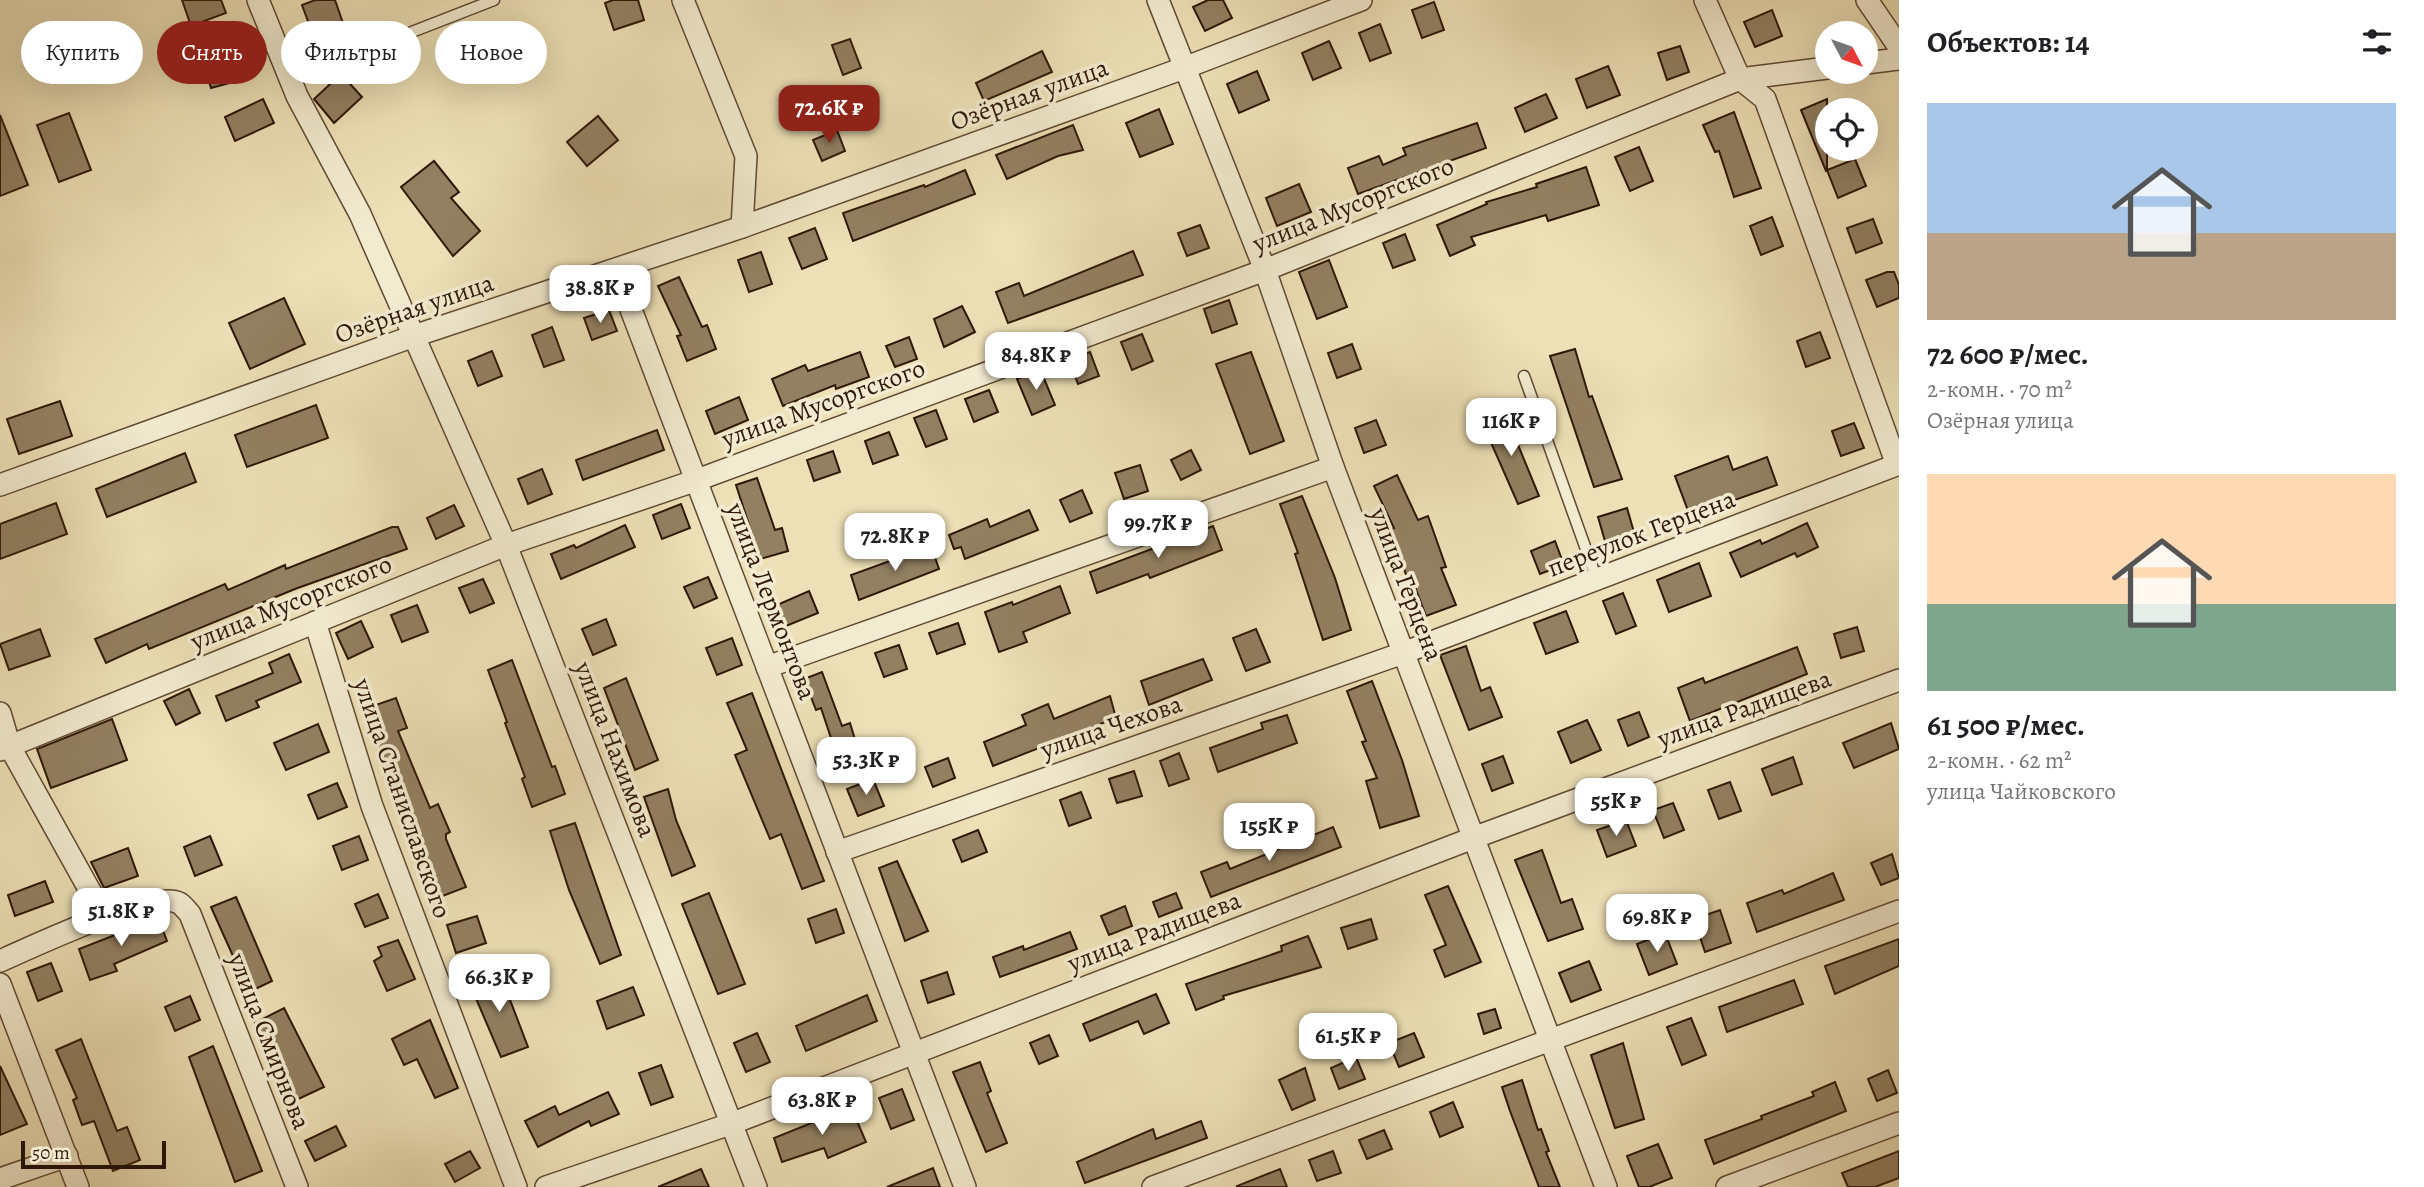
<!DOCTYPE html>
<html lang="ru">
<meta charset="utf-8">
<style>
body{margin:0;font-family:Alegreya,serif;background:#f2f2f2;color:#202124;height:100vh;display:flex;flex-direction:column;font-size:26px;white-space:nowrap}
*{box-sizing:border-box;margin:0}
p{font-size:23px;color:#757577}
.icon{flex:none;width:38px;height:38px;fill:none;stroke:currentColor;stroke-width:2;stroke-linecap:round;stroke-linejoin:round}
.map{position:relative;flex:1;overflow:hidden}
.drawer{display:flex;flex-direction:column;background:#fff;width:525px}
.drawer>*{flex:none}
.top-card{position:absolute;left:21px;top:21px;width:665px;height:63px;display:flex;gap:14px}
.needle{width:46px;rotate:131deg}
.buttons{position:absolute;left:1815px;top:21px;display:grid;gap:14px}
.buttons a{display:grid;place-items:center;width:63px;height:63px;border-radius:50%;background:#fff;box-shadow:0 7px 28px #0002;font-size:35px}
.scale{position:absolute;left:21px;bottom:18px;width:145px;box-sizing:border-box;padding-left:7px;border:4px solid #2f1808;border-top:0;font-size:19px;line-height:24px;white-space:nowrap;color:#2f1808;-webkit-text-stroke:5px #f3ebd0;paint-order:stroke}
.price{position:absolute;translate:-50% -60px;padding:0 16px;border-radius:14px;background:#fff;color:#222;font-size:23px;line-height:46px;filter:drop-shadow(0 2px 4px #0008)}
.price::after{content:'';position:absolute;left:50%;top:42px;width:21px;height:16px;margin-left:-10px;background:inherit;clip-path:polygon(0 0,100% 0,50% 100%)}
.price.active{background:#8f2418;color:#fff}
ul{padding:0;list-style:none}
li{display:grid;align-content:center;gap:14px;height:371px;padding:0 28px}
li span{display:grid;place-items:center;height:217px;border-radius:0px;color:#555}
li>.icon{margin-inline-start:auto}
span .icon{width:126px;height:126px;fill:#fffc;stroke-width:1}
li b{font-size:30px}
h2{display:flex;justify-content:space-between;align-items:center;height:84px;padding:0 28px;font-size:30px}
.chip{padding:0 24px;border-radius:32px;background:#fff;box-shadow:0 7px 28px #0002;font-size:24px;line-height:63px}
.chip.active{background:#8f2418;color:#fff}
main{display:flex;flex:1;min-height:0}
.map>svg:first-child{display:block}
.building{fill:#928062;stroke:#2f1808;stroke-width:2}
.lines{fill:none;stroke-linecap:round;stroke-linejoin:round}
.service-casing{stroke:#5e4a34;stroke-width:13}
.minor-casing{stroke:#5e4a34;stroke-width:24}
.service{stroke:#f3ebd0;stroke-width:10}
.minor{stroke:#f3ebd0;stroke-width:21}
.labels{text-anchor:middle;stroke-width:7;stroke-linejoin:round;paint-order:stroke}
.street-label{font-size:26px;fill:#2f1808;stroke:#f3ebd0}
</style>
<main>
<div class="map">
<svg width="1899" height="1187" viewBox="0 0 1899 1187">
<rect width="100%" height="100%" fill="#ede0b6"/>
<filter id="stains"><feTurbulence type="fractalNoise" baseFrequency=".00286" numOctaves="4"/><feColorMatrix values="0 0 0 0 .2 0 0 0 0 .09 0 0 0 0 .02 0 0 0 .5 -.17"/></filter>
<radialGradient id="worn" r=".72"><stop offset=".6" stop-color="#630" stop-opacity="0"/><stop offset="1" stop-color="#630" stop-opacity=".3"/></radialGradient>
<g class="building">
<polygon points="182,0 221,0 226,13 191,26"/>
<polygon points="315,0 335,0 345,29 315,40 302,5"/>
<polygon points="613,0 638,0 644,20 614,30 605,3"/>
<polygon points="1208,0 1223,0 1232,18 1205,31 1193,7"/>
<polygon points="1434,2 1444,30 1422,38 1412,10"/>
<polygon points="1772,10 1782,36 1755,47 1744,22"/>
<polygon points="1380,24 1391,53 1370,61 1359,33"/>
<polygon points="850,39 861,68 843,75 832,45"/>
<polygon points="1329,41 1341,68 1313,80 1302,53"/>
<polygon points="1680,46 1689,72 1667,80 1658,53"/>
<polygon points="1042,51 1052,72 984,101 976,83"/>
<polygon points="241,53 248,78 211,88 204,64"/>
<polygon points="1608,66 1620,95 1587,108 1576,79"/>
<polygon points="1257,71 1269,100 1239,113 1227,84"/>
<polygon points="341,74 362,97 334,123 314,99"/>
<polygon points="1546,94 1557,118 1525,132 1515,108"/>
<polygon points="263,99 274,123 235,141 225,117"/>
<polygon points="1827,99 1827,171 1826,171 1801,110"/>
<polygon points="1159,109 1173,144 1140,157 1126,123"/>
<polygon points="1734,112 1761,188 1734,197 1719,151 1715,152 1703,125"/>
<polygon points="69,113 91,170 59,182 37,125"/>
<polygon points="0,115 28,185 0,196"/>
<polygon points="598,116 618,140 587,166 567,142"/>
<polygon points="1477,123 1486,148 1358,194 1348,168 1379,156 1383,165 1406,155 1403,148"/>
<polygon points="1073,125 1083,150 1058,156 1007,179 996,155"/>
<polygon points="837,130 845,151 822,161 813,140"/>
<polygon points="1639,147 1653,181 1630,191 1615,157"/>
<polygon points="1855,159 1866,186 1838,198 1827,170"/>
<polygon points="434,161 459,192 451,198 480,231 453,256 401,187"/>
<polygon points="1586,167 1599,205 1548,221 1546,215 1471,237 1475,245 1450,256 1437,225 1487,204 1486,202 1537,187 1536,184"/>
<polygon points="965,170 975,194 853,241 843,213 924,185 925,187"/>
<polygon points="1299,184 1311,212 1277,226 1266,198"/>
<polygon points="1772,217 1783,246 1761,255 1750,226"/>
<polygon points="1873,219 1882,243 1856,253 1847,228"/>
<polygon points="1200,225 1209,248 1187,256 1178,233"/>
<polygon points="815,228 827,259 802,269 789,238"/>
<polygon points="1405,234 1415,260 1393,268 1383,243"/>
<polygon points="1133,251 1143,275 1008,323 996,292 1019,283 1024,296"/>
<polygon points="761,252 772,284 749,292 738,260"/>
<polygon points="1329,260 1347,307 1317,319 1299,272"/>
<polygon points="1887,272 1894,272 1899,285 1899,298 1877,307 1866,280"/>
<polygon points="679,277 702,327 707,325 716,349 687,361 677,336 681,335 658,286"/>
<polygon points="284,298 305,344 250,369 229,323"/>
<polygon points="1229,300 1237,324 1212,333 1204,309"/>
<polygon points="962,306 975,332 944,347 934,319"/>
<polygon points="609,310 617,331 592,340 584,318"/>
<polygon points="552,327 564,360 544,367 532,335"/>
<polygon points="1820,332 1830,358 1806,367 1797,341"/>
<polygon points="1142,334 1153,361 1132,370 1121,342"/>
<polygon points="909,337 917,359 895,367 886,346"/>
<polygon points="1352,344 1361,369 1337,378 1328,353"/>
<polygon points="1575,349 1589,397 1592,396 1622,479 1594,487 1550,356"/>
<polygon points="492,351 502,376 478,386 468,361"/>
<polygon points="860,352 869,377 836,389 835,385 783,406 772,379 805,365 808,371"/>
<polygon points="1090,352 1099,376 1078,384 1069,360"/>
<polygon points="1251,352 1284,441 1250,454 1216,364"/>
<polygon points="1040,369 1055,405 1032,415 1017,379"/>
<polygon points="989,390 998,412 974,422 965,399"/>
<polygon points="739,397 748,420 715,434 706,411"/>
<polygon points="60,401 72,436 19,454 7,419"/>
<polygon points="316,405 328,438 247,467 235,435"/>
<polygon points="936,410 947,439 926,447 914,418"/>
<polygon points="1505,413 1539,496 1518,504 1482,422"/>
<polygon points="1376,420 1386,445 1364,453 1355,428"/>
<polygon points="1854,423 1864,448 1841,456 1832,431"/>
<polygon points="657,430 664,450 583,480 576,460"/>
<polygon points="889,432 898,455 873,464 865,441"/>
<polygon points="1191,450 1201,470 1181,480 1171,460"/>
<polygon points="833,451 840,472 814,481 807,460"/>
<polygon points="185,453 196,482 107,517 96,489"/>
<polygon points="1728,456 1733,470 1767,457 1777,485 1690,516 1675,476"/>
<polygon points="1140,465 1148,491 1124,499 1115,473"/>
<polygon points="542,469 552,494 528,504 518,479"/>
<polygon points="1397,475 1418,520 1428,516 1446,567 1441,568 1456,605 1426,616 1412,579 1408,580 1390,530 1394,528 1374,486"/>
<polygon points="757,478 775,530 782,528 788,551 760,559 736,485"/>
<polygon points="1082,490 1092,513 1070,522 1060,500"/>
<polygon points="1302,496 1335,578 1351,630 1323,640 1295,554 1298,553 1280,504"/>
<polygon points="56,503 67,534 0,559 0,524"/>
<polygon points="681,504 690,528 662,539 653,515"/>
<polygon points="454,505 464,526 436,539 427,518"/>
<polygon points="1627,508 1636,539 1607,548 1598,517"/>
<polygon points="1029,510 1038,530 965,559 961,547 954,549 949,535 987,519 990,527"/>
<polygon points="1807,523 1818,547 1797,557 1795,553 1741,577 1730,553 1760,540 1762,544"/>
<polygon points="625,525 635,547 561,579 551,554 574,545 576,548"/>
<polygon points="1213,526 1222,550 1150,578 1148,574 1097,593 1090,572"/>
<polygon points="392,527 398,527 407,549 295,589 149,649 147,644 106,663 95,639 225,584 228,590 285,565 286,569"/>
<polygon points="1555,541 1564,565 1540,574 1531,551"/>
<polygon points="931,546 939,569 859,600 851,575"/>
<polygon points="1699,563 1711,596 1669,612 1657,580"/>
<polygon points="708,577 717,598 694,608 684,587"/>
<polygon points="483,579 494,603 470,613 459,588"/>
<polygon points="1060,586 1070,613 1023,632 1027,642 999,652 985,612 1012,602 1013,605"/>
<polygon points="809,591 818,613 786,626 777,605"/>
<polygon points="1623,593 1636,626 1616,634 1603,601"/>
<polygon points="417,605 428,632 402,642 391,615"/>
<polygon points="1566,611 1578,642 1546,654 1534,623"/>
<polygon points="606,619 616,645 593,655 582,629"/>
<polygon points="361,621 373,647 348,659 336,633"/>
<polygon points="958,623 965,644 937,654 929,633"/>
<polygon points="1857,627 1864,651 1841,658 1834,634"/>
<polygon points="40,629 50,656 9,670 0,644"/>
<polygon points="1256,629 1270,662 1246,671 1233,638"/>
<polygon points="732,638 742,665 717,675 706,648"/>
<polygon points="899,645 907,669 884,677 875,653"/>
<polygon points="1466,646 1481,691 1490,687 1502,717 1469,730 1440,655"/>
<polygon points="1797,647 1807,674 1690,721 1678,688 1703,678 1705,683"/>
<polygon points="289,654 301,682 256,701 259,707 226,721 216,696 273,673 269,663"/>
<polygon points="1203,659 1212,680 1149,705 1141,681"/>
<polygon points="512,660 552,767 555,766 565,794 532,807 522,779 525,777 505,723 507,722 488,670"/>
<polygon points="822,672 842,726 850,723 857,746 836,753 821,708 816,710 804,679"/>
<polygon points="626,678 658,760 635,770 604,688"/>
<polygon points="1372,681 1402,760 1419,816 1380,828 1366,781 1377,778 1362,742 1366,741 1347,691"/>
<polygon points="189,689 200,713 176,725 164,701"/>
<polygon points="752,693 824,881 802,889 781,834 770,839 735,755 747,750 727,703"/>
<polygon points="1110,696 1116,718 993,766 984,742 1026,725 1022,715 1048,704 1054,719"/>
<polygon points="396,698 407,728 398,731 430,808 438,804 450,832 446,834 446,839 466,887 435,899 424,870 431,867 386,766 367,708"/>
<polygon points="1639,712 1649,737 1628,746 1618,720"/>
<polygon points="1287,715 1297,743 1218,772 1210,748 1263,729 1261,723"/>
<polygon points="112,719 127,760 51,788 37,749"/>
<polygon points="1587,720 1601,750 1571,763 1558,732"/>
<polygon points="1891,723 1899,749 1854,768 1843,743"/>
<polygon points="318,724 329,752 286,770 274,743"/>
<polygon points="1179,753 1189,779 1169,786 1160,761"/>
<polygon points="1503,756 1513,783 1492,791 1482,764"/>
<polygon points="1793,757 1802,784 1772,795 1762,769"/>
<polygon points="948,758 955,778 933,787 925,767"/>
<polygon points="1134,771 1142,796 1117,803 1109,779"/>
<polygon points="873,779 884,806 858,816 847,789"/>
<polygon points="1730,782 1741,811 1719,819 1708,790"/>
<polygon points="337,783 347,807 318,819 308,795"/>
<polygon points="668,789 676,820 695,866 672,876 644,797"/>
<polygon points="1081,792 1091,818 1069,826 1060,800"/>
<polygon points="1673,803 1684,830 1664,838 1653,810"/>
<polygon points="1626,820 1636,846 1607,857 1597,830"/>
<polygon points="575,823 621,955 600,964 569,890 550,831"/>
<polygon points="1333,827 1341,847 1211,897 1201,872 1227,862 1230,869"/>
<polygon points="978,830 987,852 962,862 953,840"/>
<polygon points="210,836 222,865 195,876 184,847"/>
<polygon points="359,836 368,860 342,870 333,846"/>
<polygon points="128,848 138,876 104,888 91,862"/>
<polygon points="1542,850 1561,903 1572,899 1583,929 1548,941 1515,860"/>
<polygon points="1892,854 1899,878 1881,885 1871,863"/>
<polygon points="897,861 928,931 905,941 879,868"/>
<polygon points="1833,873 1844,900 1757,932 1747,903 1782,890 1784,894"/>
<polygon points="45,881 53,902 15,916 8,895"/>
<polygon points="1448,886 1481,962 1445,977 1434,950 1446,945 1425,895"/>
<polygon points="709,893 745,984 718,994 682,904"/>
<polygon points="1176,893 1182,908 1159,917 1153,902"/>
<polygon points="378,894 388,918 365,927 355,904"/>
<polygon points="236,897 272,981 245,994 232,967 237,965 211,907"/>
<polygon points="1125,906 1132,926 1109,935 1101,916"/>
<polygon points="836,909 844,933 816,943 808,919"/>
<polygon points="1720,910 1731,943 1705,952 1694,919"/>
<polygon points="477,916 486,943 456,953 447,925"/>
<polygon points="158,918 167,941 114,964 117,971 90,980 79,949"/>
<polygon points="1371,919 1377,939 1348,949 1341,928"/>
<polygon points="1070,932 1077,949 1000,977 993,957 1023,946 1024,950"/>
<polygon points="1665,933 1677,964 1649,975 1637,944"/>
<polygon points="1308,936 1321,967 1223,996 1224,999 1196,1010 1186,984 1282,951 1281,946"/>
<polygon points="1899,939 1899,966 1835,994 1825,966"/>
<polygon points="398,940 415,979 387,991 374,961 382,956 378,947"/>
<polygon points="1589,961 1601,990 1571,1002 1559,973"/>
<polygon points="51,963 62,991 38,1001 27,972"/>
<polygon points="499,971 528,1047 501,1057 469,982"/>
<polygon points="947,972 954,994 928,1003 921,981"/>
<polygon points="1794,980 1803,1004 1727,1032 1719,1007"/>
<polygon points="633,987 644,1015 607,1029 597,1001"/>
<polygon points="1156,994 1169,1023 1144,1034 1138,1021 1090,1041 1083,1024"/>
<polygon points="867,995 877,1021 806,1051 796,1026"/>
<polygon points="190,996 200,1020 175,1031 165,1007"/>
<polygon points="284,1008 324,1087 292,1102 280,1077 283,1076 255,1023"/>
<polygon points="1495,1009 1501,1028 1484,1034 1478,1014"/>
<polygon points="1691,1018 1706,1055 1682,1065 1667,1027"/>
<polygon points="430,1020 458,1088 435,1098 417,1059 404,1065 392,1039"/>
<polygon points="757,1033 770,1062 746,1072 734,1043"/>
<polygon points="1414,1033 1424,1057 1399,1067 1389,1043"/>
<polygon points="1049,1035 1058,1056 1039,1064 1030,1043"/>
<polygon points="81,1039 117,1131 127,1127 140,1160 113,1171 94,1121 82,1125 73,1100 77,1098 56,1050"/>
<polygon points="1623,1043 1644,1119 1615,1128 1591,1055"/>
<polygon points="213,1046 262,1171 235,1182 189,1057"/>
<polygon points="1356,1057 1365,1079 1339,1089 1331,1068"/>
<polygon points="980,1062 991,1091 987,1093 1007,1143 986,1152 953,1072"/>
<polygon points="661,1065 673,1097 651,1105 639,1073"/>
<polygon points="0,1066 27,1124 0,1135"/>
<polygon points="1305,1068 1315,1100 1292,1110 1279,1080"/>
<polygon points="1888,1070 1897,1093 1877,1101 1868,1079"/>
<polygon points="1522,1080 1538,1130 1541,1129 1549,1151 1546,1152 1560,1187 1539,1187 1510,1111 1502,1087"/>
<polygon points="1835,1082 1846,1111 1714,1164 1705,1140 1762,1119 1761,1116 1814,1096 1812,1092"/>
<polygon points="902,1089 914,1120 891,1129 879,1098"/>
<polygon points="608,1092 619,1114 591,1126 589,1121 538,1147 525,1121 555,1106 559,1115"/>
<polygon points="1453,1102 1463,1127 1440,1137 1430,1112"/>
<polygon points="851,1107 866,1142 828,1158 824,1148 782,1162 774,1138"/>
<polygon points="1201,1121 1207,1138 1085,1183 1077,1162 1153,1129 1156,1139"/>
<polygon points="336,1126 346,1146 315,1161 305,1141"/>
<polygon points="1384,1130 1392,1149 1367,1159 1359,1140"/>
<polygon points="1658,1144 1672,1178 1649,1187 1639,1187 1627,1156"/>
<polygon points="470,1151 480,1168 455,1182 445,1164"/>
<polygon points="1333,1151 1341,1173 1317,1181 1309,1160"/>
<polygon points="1899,1151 1899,1178 1875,1187 1848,1187 1842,1173"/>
<polygon points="933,1168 940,1187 887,1187"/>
<polygon points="701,1169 709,1187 658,1187"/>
<polygon points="1280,1169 1287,1187 1238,1187 1237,1186"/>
</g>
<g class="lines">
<defs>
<g id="service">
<polyline points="291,79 494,0"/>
<polyline points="1524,376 1597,580"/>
</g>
<g id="minor">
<polyline points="258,0 297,96 360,214 506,545 756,1187"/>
<polyline points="683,0 746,156 742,227"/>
<polyline points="1158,0 1265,270 1333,467 1606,1187"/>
<polyline points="1705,0 1740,79 1765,99 1897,465"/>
<polyline points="1867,0 1899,47"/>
<polyline points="1866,63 1899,59"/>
<polyline points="616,270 965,1187"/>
<polyline points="0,485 414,336 742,227 1184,68 1361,0"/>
<polyline points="315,622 372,806 516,1187"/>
<polyline points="767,667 1333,467"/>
<polyline points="0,713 10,747 104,916"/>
<polyline points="0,750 506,545 697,480 1265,270 1740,79 1827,68"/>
<polyline points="837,852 1403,653 1899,464"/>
<path d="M0 961C30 948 153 889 179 903 183 905 187 911 190 914L297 1187"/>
<polyline points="0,984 78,1187"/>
<polyline points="0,1179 67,1156"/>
<polyline points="546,1187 733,1123 1473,838 1899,680"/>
<polyline points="1153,1187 1899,911"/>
<polyline points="1727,1187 1899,1123"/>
</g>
</defs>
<use href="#service" class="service-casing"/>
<use href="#minor" class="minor-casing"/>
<use href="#service" class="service"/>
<use href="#minor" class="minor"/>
</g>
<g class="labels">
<g class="street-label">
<text transform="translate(1029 94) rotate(-20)" y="9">Озёрная улица</text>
<text transform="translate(1353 204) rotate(-22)" y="9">улица Мусоргского</text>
<text transform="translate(414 308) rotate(-19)" y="9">Озёрная улица</text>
<text transform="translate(823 403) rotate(-20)" y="9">улица Мусоргского</text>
<text transform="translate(1641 533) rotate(-21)" y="9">переулок Герцена</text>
<text transform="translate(1407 584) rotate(69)" y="9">улица Герцена</text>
<text transform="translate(772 601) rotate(69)" y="9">улица Лермонтова</text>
<text transform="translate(291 602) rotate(-22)" y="9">улица Мусоргского</text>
<text transform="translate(1744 708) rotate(-20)" y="9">улица Радищева</text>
<text transform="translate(1111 726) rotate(-19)" y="9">улица Чехова</text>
<text transform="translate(616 749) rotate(69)" y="9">улица Нахимова</text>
<text transform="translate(403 798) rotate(71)" y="9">улица Станиславского</text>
<text transform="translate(1154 931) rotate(-21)" y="9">улица Радищева</text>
<text transform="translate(270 1041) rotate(69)" y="9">улица Смирнова</text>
</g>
</g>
<rect width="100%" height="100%" filter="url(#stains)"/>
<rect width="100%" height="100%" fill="url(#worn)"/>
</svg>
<div class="buttons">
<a><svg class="needle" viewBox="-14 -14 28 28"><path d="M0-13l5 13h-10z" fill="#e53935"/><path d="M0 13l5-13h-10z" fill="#757577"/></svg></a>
<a><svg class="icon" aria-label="locate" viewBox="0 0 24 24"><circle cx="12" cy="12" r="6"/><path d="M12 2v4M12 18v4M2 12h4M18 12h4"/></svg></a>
</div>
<div class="scale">50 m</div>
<b class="price active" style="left:829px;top:145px">72.6K ₽</b>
<b class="price" style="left:600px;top:325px">38.8K ₽</b>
<b class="price" style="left:1036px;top:392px">84.8K ₽</b>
<b class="price" style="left:1511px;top:458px">116K ₽</b>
<b class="price" style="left:1158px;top:560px">99.7K ₽</b>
<b class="price" style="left:895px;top:573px">72.8K ₽</b>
<b class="price" style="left:866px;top:797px">53.3K ₽</b>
<b class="price" style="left:1616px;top:838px">55K ₽</b>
<b class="price" style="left:1269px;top:863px">155K ₽</b>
<b class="price" style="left:121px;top:948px">51.8K ₽</b>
<b class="price" style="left:1657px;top:954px">69.8K ₽</b>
<b class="price" style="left:499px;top:1014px">66.3K ₽</b>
<b class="price" style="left:1348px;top:1073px">61.5K ₽</b>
<b class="price" style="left:822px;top:1137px">63.8K ₽</b>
<div class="top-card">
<a class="chip">Купить</a>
<a class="chip active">Снять</a>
<a class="chip">Фильтры</a>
<a class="chip">Новое</a>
</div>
</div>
<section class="drawer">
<h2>Объектов: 14<svg class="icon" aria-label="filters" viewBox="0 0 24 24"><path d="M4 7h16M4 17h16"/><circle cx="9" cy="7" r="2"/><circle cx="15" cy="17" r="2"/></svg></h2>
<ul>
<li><span style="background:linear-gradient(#a9c7e8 60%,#b9a48a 0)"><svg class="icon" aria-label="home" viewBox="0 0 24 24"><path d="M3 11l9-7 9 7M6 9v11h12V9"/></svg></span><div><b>72 600 ₽/мес.</b><p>2-комн. · 70 m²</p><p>Озёрная улица</p></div></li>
<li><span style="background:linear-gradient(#ffd9b3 60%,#7fa58c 0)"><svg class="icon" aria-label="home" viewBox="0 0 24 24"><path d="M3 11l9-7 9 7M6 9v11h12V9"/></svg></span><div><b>61 500 ₽/мес.</b><p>2-комн. · 62 m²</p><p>улица Чайковского</p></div></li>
</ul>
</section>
</main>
